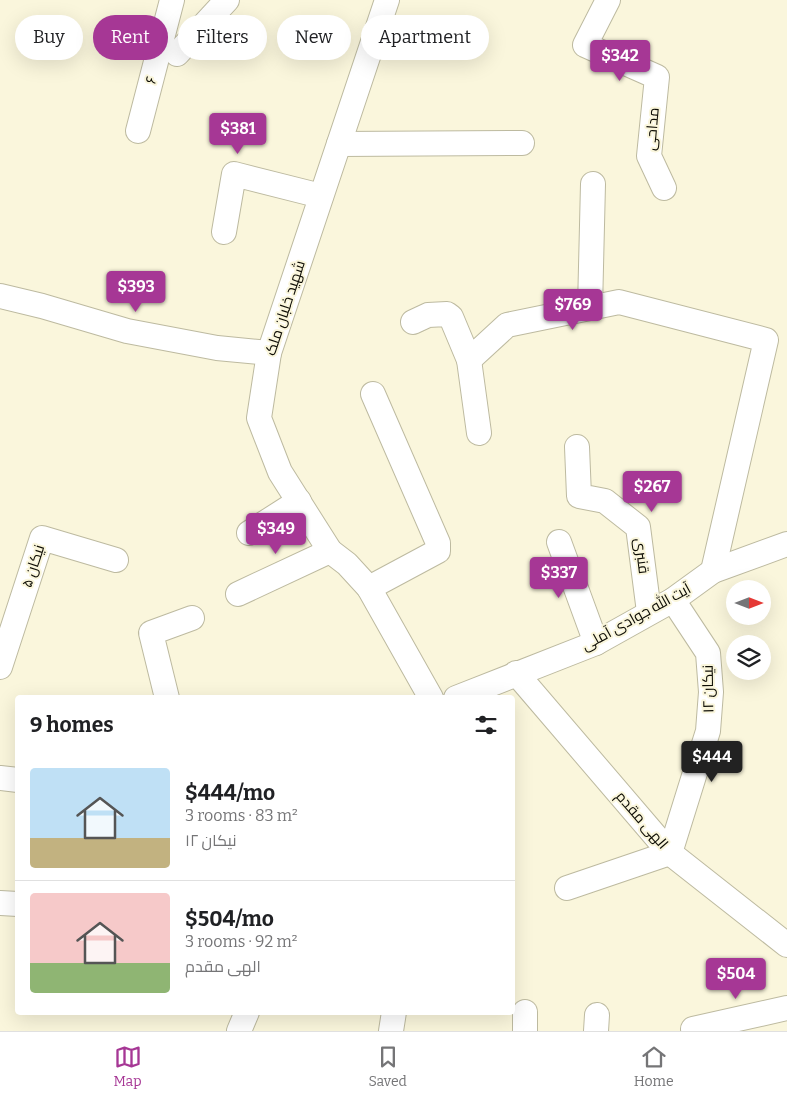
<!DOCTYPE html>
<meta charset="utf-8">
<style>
body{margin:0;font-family:Bitter,Cairo,serif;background:#f2f2f2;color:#202124;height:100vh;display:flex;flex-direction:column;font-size:19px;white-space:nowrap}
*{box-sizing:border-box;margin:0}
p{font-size:16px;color:#757577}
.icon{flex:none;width:28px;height:28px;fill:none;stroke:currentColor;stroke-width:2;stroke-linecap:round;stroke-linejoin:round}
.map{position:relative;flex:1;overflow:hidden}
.panel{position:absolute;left:15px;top:695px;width:500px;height:320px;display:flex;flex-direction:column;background:#fff;border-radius:5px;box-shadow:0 5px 20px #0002}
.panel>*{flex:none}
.hud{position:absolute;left:15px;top:15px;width:500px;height:45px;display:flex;gap:10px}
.needle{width:32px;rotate:90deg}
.controls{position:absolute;left:726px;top:580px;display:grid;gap:10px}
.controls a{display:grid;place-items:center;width:45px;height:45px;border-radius:50%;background:#fff;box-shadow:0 5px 20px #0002;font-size:25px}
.price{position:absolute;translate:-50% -42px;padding:0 11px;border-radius:5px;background:#a63795;color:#fff;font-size:16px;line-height:32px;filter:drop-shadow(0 1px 2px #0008)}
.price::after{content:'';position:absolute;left:50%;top:30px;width:15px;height:11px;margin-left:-8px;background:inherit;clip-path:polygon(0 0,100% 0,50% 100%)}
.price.on{background:#222;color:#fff}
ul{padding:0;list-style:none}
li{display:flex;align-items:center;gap:15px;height:125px;padding:0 15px}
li+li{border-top:1px solid #e0e0e0}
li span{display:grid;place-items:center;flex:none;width:140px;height:100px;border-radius:5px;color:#555}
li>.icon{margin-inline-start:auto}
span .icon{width:60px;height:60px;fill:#fffc;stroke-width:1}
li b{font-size:21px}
h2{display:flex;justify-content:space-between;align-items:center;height:60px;padding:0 15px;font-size:21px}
.tag{padding:0 18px;border-radius:22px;background:#fff;box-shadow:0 5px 20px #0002;font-size:18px;line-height:45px}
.tag.on{background:#a63795;color:#fff}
.tab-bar{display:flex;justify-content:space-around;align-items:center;height:70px;border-top:1px solid #e0e0e0;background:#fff;font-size:14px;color:#757577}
.tab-bar a{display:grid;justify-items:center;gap:2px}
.tab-bar .on{color:#a63795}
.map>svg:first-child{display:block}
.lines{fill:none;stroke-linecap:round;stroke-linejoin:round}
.minor-casing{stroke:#bdbaa0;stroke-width:26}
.minor{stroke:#fff;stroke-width:24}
.labels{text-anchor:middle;stroke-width:4;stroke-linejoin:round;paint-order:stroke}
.street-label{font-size:15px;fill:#0d0c04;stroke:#faf6dc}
</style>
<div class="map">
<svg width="787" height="1031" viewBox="0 0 787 1031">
<rect width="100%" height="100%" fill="#faf6dc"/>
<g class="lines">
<defs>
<g id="minor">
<polyline points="387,0 269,353 259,418 280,472 330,551 347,564 369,588 431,698"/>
<polyline points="608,0 585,45 657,77 649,156 664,188"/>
<polyline points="376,32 446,32"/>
<polyline points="177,54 227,0"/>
<polyline points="138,131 172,0"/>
<polyline points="339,144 522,143"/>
<polyline points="224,232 234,174 321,196"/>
<polyline points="0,296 42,306 127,331 217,348 269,353"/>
<polyline points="590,308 593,184"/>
<polyline points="413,322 428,315 447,314 451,317 469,360 507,325 619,302 766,340 713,571"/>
<polyline points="469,360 479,433"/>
<polyline points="577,447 579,496 605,501 638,527 649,612"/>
<polyline points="249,533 299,501"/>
<polyline points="559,542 596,643"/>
<polyline points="369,588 438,551 438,543 373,394"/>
<polyline points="238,594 330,551"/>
<polyline points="0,667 42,538 116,560"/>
<polyline points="516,673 670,853 787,945"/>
<polyline points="167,698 151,633 192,618"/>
<polyline points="456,698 596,643 673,600 713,571 787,544"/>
<polyline points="0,778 18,780"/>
<polyline points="567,888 670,853 708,731 711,692 708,653 673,600"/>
<polyline points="0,903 18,904"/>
<polyline points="525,1012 525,1031"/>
<polyline points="693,1029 787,1008"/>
<polyline points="239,1031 247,1012"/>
<polyline points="391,1031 394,1012"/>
<polyline points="596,1031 597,1015"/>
</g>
</defs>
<use href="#minor" class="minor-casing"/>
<use href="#minor" class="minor"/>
</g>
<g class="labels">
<g class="street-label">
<text transform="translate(151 80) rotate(-75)" y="5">۶</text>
<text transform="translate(652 129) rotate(-85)" y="5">مداحی</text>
<text transform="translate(285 308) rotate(-72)" y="5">شهید خلبان ملک</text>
<text transform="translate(642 556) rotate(83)" y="5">قنبری</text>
<text transform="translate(33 566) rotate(-72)" y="5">نیکان ۵</text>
<text transform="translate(636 617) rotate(-29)" y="5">آیت الله جوادی آملی</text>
<text transform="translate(708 689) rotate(-91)" y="5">نیکان ۱۲</text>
<text transform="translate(642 820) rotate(49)" y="5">الهی مقدم</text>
</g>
</g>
</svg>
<div class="controls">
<a><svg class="needle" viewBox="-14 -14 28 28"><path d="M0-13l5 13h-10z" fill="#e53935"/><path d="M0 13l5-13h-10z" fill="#757577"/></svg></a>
<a><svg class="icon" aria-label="layers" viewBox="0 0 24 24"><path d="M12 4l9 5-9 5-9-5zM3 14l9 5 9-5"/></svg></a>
</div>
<b class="price" style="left:620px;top:82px">$342</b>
<b class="price" style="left:238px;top:155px">$381</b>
<b class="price" style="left:136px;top:313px">$393</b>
<b class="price" style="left:573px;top:331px">$769</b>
<b class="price" style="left:652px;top:513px">$267</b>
<b class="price" style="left:276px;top:555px">$349</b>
<b class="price" style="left:559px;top:599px">$337</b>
<b class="price on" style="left:712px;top:783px">$444</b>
<b class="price" style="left:736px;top:1000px">$504</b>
<div class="hud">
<a class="tag">Buy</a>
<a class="tag on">Rent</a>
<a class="tag">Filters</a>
<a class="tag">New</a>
<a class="tag">Apartment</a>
</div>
<section class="panel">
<h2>9 homes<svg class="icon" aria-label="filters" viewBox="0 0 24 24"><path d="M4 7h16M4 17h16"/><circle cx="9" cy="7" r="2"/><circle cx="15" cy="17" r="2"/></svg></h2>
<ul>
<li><span style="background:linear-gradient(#bfe0f5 70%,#c2b280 0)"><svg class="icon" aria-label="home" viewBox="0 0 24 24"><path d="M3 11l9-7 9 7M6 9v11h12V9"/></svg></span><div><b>$444/mo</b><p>3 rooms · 83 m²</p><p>نیکان ۱۲</p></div></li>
<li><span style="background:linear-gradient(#f6c9c9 70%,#8fb573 0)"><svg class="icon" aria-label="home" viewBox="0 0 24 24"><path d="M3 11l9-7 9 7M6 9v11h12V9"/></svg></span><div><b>$504/mo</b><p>3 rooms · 92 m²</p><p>الهی مقدم</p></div></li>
</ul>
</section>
</div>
<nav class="tab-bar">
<a class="on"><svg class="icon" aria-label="map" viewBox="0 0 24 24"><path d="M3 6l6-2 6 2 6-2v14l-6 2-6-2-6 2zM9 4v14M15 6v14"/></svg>Map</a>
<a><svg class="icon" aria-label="saved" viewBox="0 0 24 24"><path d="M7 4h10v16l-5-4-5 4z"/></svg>Saved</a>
<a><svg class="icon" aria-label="home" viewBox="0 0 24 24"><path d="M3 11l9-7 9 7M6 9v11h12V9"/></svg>Home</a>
</nav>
